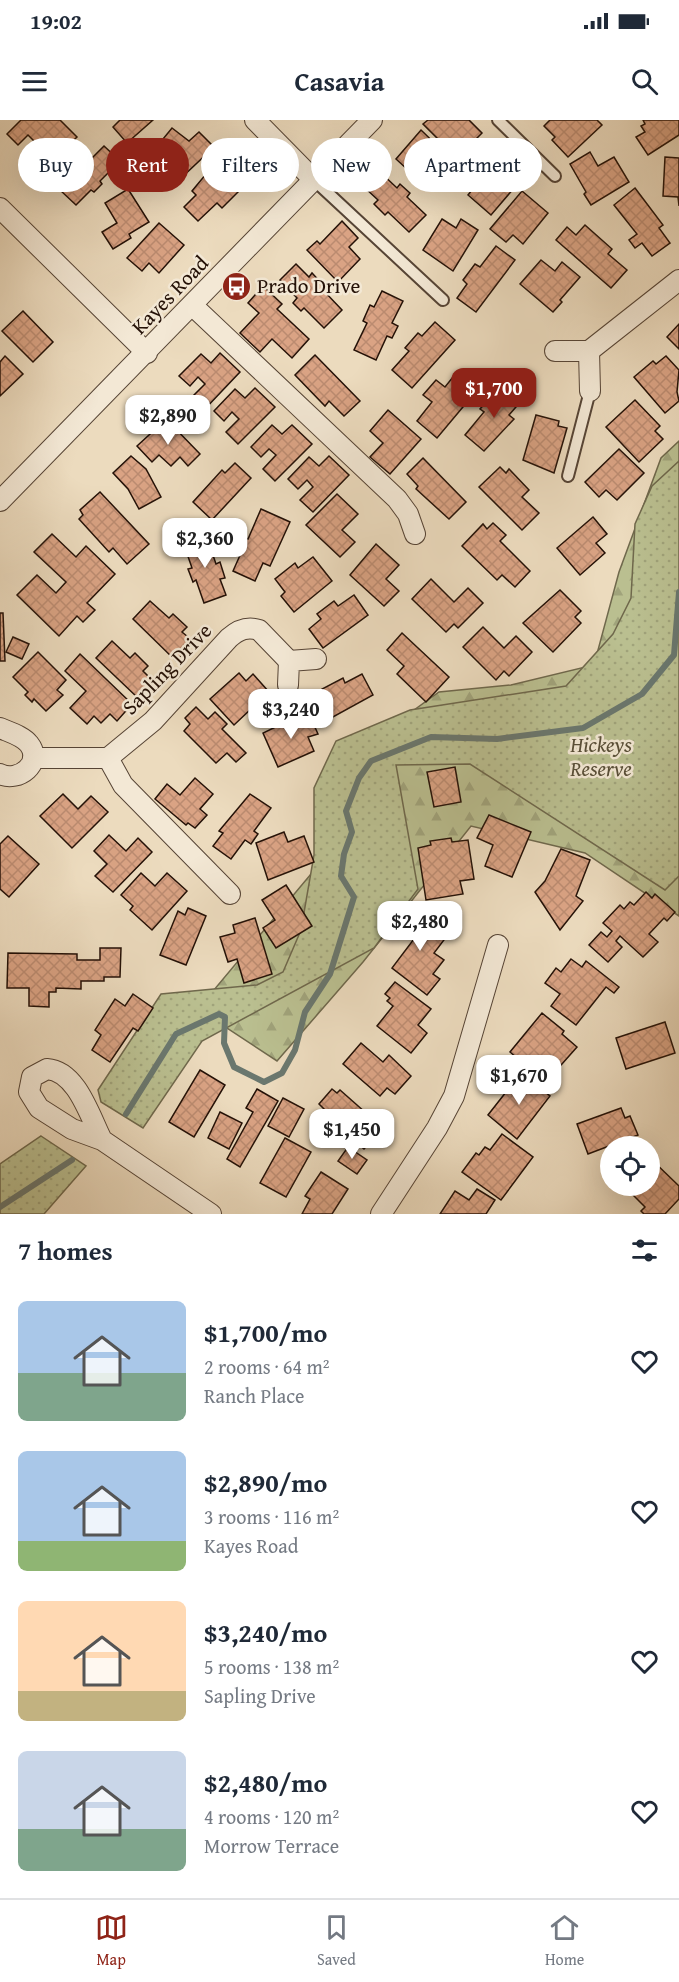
<!DOCTYPE html>
<meta charset="utf-8">
<style>
body{margin:0;font-family:"Gentium Book Plus",serif;background:#f6f6f7;color:#1f2937;height:100vh;display:flex;flex-direction:column;font-size:22px;white-space:nowrap}
*{box-sizing:border-box;margin:0}
p{font-size:20px;color:#747a83}
.icon{flex:none;width:33px;height:33px;fill:none;stroke:currentColor;stroke-width:2;stroke-linecap:round;stroke-linejoin:round}
.map{position:relative;height:1094px;overflow:hidden}
.side{display:flex;flex-direction:column;background:#fff;flex:1}
.side>*{flex:none}
.guide{position:absolute;left:18px;top:18px;width:644px;height:54px;display:flex;gap:12px}
.controls{position:absolute;left:600px;top:1016px;display:grid;gap:12px}
.controls a{display:grid;place-items:center;width:60px;height:60px;border-radius:50%;background:#fff;box-shadow:0 6px 24px #0002;font-size:30px}
.price{position:absolute;translate:-50% -51px;padding:0 14px;border-radius:12px;background:#fff;color:#222;font-size:20px;line-height:39px;filter:drop-shadow(0 2px 3px #0008)}
.price::after{content:'';position:absolute;left:50%;top:36px;width:18px;height:14px;margin-left:-9px;background:inherit;clip-path:polygon(0 0,100% 0,50% 100%)}
.price.active{background:#8f2418;color:#fff}
ul{padding:0;list-style:none}
li{display:flex;align-items:center;gap:18px;height:150px;padding:0 18px}
li span{display:grid;place-items:center;flex:none;width:168px;height:120px;border-radius:9px;color:#555}
li>.icon{margin-inline-start:auto}
span .icon{width:72px;height:72px;fill:#fffc;stroke-width:1}
li b{font-size:26px}
h2{display:flex;justify-content:space-between;align-items:center;height:72px;padding:0 18px;font-size:26px}
.chip{padding:0 21px;border-radius:27px;background:#fff;box-shadow:0 6px 24px #0002;font-size:21px;line-height:54px}
.chip.active{background:#8f2418;color:#fff}
.status{display:flex;justify-content:space-between;align-items:center;height:42px;padding:0 30px;background:#fff;direction:ltr}
.status svg{height:16px;fill:currentColor}
header{display:flex;justify-content:space-between;align-items:center;height:78px;padding:0 18px;background:#fff;font-size:27px;font-weight:700}
.dock{display:flex;justify-content:space-around;align-items:center;height:84px;border-top:2px solid #e0e1e3;background:#fff;font-size:16px;color:#747a83}
.dock a{display:grid;justify-items:center;gap:3px}
.dock .active{color:#8f2418}
.map>svg:first-child{display:block}
.forest{fill:url(#forest-firs);stroke:#6f684c;stroke-width:1.5}
.park{fill:url(#park-dots);stroke:#6f684c;stroke-width:1.5}
.lines{fill:none;stroke-linecap:round;stroke-linejoin:round}
.stream{stroke:#6a776e;stroke-width:6}
.building{fill:url(#building-cross-hatch);stroke:#241107;stroke-width:1.5}
.lane-casing{stroke:#564435;stroke-width:14}
.street-casing{stroke:#564435;stroke-width:22}
.lane{stroke:#f3e8d5;stroke-width:10}
.street{stroke:#f3e8d5;stroke-width:20}
.labels{text-anchor:middle;stroke-width:5;stroke-linejoin:round;paint-order:stroke}
.poi-label{font-size:21px;fill:#241107;stroke:#f3e8d5;text-anchor:start}
.street-label{font-size:21px;fill:#241107;stroke:#f3e8d5}
.park-label{font-size:21px;font-style:italic;fill:#584e37;stroke:#f3e8d5}
</style>
<div class="status"><b>19:02</b><svg viewBox="0 0 49 12"><path d="M0 12V9h3v3zM5 12V6h3v6zM10 12V3h3v9zM15 12V0h3v12zM26 1h20v11H26zM47 4h2v5h-2z"/></svg></div>
<header><svg class="icon" aria-label="menu" viewBox="0 0 24 24"><path d="M4 6h16M4 12h16M4 18h16"/></svg>Casavia<svg class="icon" aria-label="search" viewBox="0 0 24 24"><circle cx="10" cy="10" r="6"/><path d="M15 15l6 6"/></svg></header>
<div class="map">
<svg width="679" height="1094" viewBox="0 0 679 1094">
<defs>
<pattern id="forest-firs" width="22" height="20" patternUnits="userSpaceOnUse" patternTransform="scale(1.5)"><rect width="22" height="20" fill="#babf90"/><path d="M5 1l3.5 6h-7zM16 11l3.5 6h-7z" fill="#a0a37b"/></pattern>
<pattern id="park-dots" width="8" height="8" patternUnits="userSpaceOnUse" patternTransform="scale(1.5)"><rect width="8" height="8" fill="#babf90"/><path d="M2 2h.1M6 6h.1" fill="none" stroke="#a0a37b" stroke-width="1.8" stroke-linecap="round"/></pattern>
<pattern id="building-cross-hatch" width="8" height="8" patternUnits="userSpaceOnUse" patternTransform="scale(1.5)"><rect width="8" height="8" fill="#daa384"/><path d="M0 0l8 8M0 8l8-8" fill="none" stroke="#bb8b70"/></pattern>
</defs>
<rect width="100%" height="100%" fill="#ecdbbe"/>
<filter id="stains"><feTurbulence type="fractalNoise" baseFrequency=".00333" numOctaves="4"/><feColorMatrix values="0 0 0 0 .2 0 0 0 0 .09 0 0 0 0 .02 0 0 0 .5 -.17"/></filter>
<radialGradient id="worn" r=".72"><stop offset=".6" stop-color="#630" stop-opacity="0"/><stop offset="1" stop-color="#630" stop-opacity=".3"/></radialGradient>
<polygon class="forest" points="679,321 679,796 585,733 471,706 363,842 277,941 198,889 352,705 349,637 439,572 511,565 594,545 619,452 661,338"/>
<g class="park">
<polygon points="679,341 679,756 665,770 470,644 396,645 418,769 374,828 202,921 143,1008 101,982 98,970 161,874 257,865 283,852 301,810 314,735 314,668 336,621 410,590 566,566 613,514 631,478 635,404 652,366"/>
<polygon points="41,1016 86,1046 44,1094 0,1094 0,1044"/>
</g>
<g class="lines">
<g class="stream">
<polyline points="126,994 176,914 219,894 225,897 224,923 234,947 264,962 282,953 295,930 305,892 330,854 354,777 341,756 344,734 352,712 346,691 359,658 371,641 431,617 497,619 583,608 642,574 674,535 679,472"/>
<polyline points="0,1087 72,1040"/>
</g>
</g>
<g class="building">
<polygon points="21,0 60,0 77,17 53,40 28,15 18,25 7,14"/>
<polygon points="120,0 153,0 127,23 113,7"/>
<polygon points="428,0 469,0 482,13 457,38 423,4"/>
<polygon points="550,0 597,0 602,5 568,37 552,20 555,17 544,6"/>
<polygon points="643,0 679,0 679,15 648,35 636,17 645,12 641,6 645,4"/>
<polygon points="172,8 189,21 199,12 214,27 178,61 157,40 160,37 154,30"/>
<polygon points="421,10 455,43 440,59 434,52 429,57 426,53 419,60 396,39"/>
<polygon points="104,26 120,41 100,61 102,64 94,72 91,70 76,85 60,70 73,57 70,54 81,43 84,46"/>
<polygon points="590,32 598,46 614,37 629,62 591,85 584,74 586,72 570,44"/>
<polygon points="490,35 520,61 491,95 468,75 484,55 477,49"/>
<polygon points="665,37 679,38 679,86 678,77 663,76"/>
<polygon points="234,42 251,59 222,88 217,83 198,101 184,87 196,75 192,71 206,54 207,56 212,52 218,58"/>
<polygon points="379,51 397,68 400,64 410,73 407,77 426,95 409,112 388,92 385,95 374,84 378,80 364,67"/>
<polygon points="635,68 663,105 659,108 670,123 652,136 642,123 635,128 629,120 637,114 614,85"/>
<polygon points="128,69 149,102 129,114 131,118 113,129 102,112 117,103 105,83"/>
<polygon points="522,71 548,93 523,124 513,115 506,122 490,109"/>
<polygon points="442,99 456,108 461,99 478,110 453,151 423,130"/>
<polygon points="342,101 358,118 349,127 360,139 338,162 307,130 317,121 320,124"/>
<polygon points="159,103 184,125 159,153 149,143 142,151 127,138"/>
<polygon points="585,105 612,129 608,134 627,150 611,168 556,120 567,107 576,115"/>
<polygon points="496,126 515,140 476,192 457,178 467,164 463,160 475,144 480,147"/>
<polygon points="541,140 555,151 562,142 580,157 560,180 562,182 553,192 520,164"/>
<polygon points="296,144 309,157 312,153 324,166 322,169 342,190 324,208 304,188 301,191 293,183 297,178 280,160"/>
<polygon points="263,166 282,184 277,189 309,219 292,238 272,219 260,232 240,213 259,193 248,183"/>
<polygon points="382,171 403,181 392,203 398,206 392,218 387,216 376,240 354,230 367,203 363,201 370,185 374,187"/>
<polygon points="23,191 53,222 33,242 2,211"/>
<polygon points="435,202 455,220 412,268 392,250 409,231 405,228 418,213 422,216"/>
<polygon points="679,204 679,229 667,217"/>
<polygon points="220,233 240,252 204,290 192,277 205,264 198,257 190,266 179,256 201,234 211,243"/>
<polygon points="315,235 360,281 344,296 329,281 325,286 295,255"/>
<polygon points="5,236 23,254 0,276 0,242"/>
<polygon points="666,236 679,250 677,272 679,281 665,293 634,257 653,241 656,244"/>
<polygon points="457,252 478,269 437,318 417,301 432,282 423,275 436,260 445,267"/>
<polygon points="505,266 522,280 509,295 514,299 484,331 465,315 484,292 480,289 490,278 493,280"/>
<polygon points="255,268 275,287 238,324 226,312 239,299 232,292 224,301 214,291 235,269 245,278"/>
<polygon points="635,280 660,306 655,311 663,319 639,342 606,307"/>
<polygon points="388,290 421,319 390,354 370,337 383,323 370,311"/>
<polygon points="536,295 559,301 558,306 567,308 554,353 523,340"/>
<polygon points="169,302 200,334 188,346 180,337 171,346 159,335 152,342 137,326 161,304 164,307"/>
<polygon points="272,305 282,314 292,305 312,324 275,361 263,349 276,335 269,329 261,337 251,327"/>
<polygon points="619,329 644,353 617,380 606,370 599,377 585,362"/>
<polygon points="131,336 146,349 161,377 139,389 128,369 113,353"/>
<polygon points="329,336 349,355 313,392 300,380 313,367 307,360 298,369 288,359 309,337 319,346"/>
<polygon points="423,338 466,382 449,399 416,369 418,366 407,354"/>
<polygon points="235,343 251,358 212,400 193,382 222,350 225,353"/>
<polygon points="500,347 506,353 509,349 529,370 522,377 539,393 522,410 479,367"/>
<polygon points="100,372 149,424 127,444 113,428 109,432 79,399 83,395 80,390"/>
<polygon points="337,374 358,394 342,410 355,422 340,437 306,405"/>
<polygon points="261,389 290,402 270,446 263,443 255,461 233,451 241,433 237,432 244,417 248,419"/>
<polygon points="593,397 607,414 596,423 605,433 580,455 557,428"/>
<polygon points="493,403 506,415 500,421 530,451 515,467 502,455 497,460 462,426 483,404 487,409"/>
<polygon points="52,414 76,437 86,426 115,454 87,483 95,490 83,502 77,496 59,516 17,475 37,455 56,473 66,462 34,432"/>
<polygon points="206,415 216,444 220,442 225,458 220,459 226,475 204,483 196,460 193,462 188,449 192,448 183,422"/>
<polygon points="376,424 399,445 386,459 399,471 384,486 350,455"/>
<polygon points="313,437 332,461 294,492 281,476 285,472 275,459 295,443 298,448"/>
<polygon points="431,459 454,482 468,468 483,483 458,508 454,504 446,512 412,479"/>
<polygon points="560,470 581,491 575,497 581,503 553,532 523,503"/>
<polygon points="354,475 368,495 323,528 309,509 321,499 317,494 334,481 338,486"/>
<polygon points="150,481 169,498 173,494 187,507 182,512 194,522 176,541 133,499"/>
<polygon points="0,493 3,493 5,541 0,541"/>
<polygon points="483,507 504,528 516,516 532,532 509,556 504,551 496,560 463,527"/>
<polygon points="402,513 449,557 426,582 397,554 404,546 387,530"/>
<polygon points="13,517 29,524 22,539 6,532"/>
<polygon points="112,521 130,538 135,533 148,546 143,551 154,562 138,578 96,538"/>
<polygon points="38,532 66,560 57,570 63,575 46,591 34,579 32,582 25,575 28,572 13,557"/>
<polygon points="80,534 132,584 117,601 110,594 101,603 94,596 87,604 70,588 86,571 65,551"/>
<polygon points="239,553 246,561 253,554 269,572 234,605 210,579"/>
<polygon points="362,554 373,575 322,603 311,582 324,574 322,569 343,558 345,563"/>
<polygon points="196,587 208,599 215,592 227,604 222,609 246,633 236,642 227,633 216,643 184,611 190,604 185,598"/>
<polygon points="309,594 318,614 308,617 314,631 278,647 263,613 290,600"/>
<polygon points="455,647 461,682 434,687 427,652"/>
<polygon points="195,658 213,674 200,689 207,695 195,708 188,703 186,705 155,679 167,664 180,675"/>
<polygon points="63,674 78,689 91,676 108,692 72,728 40,696"/>
<polygon points="250,674 271,688 254,711 258,714 251,724 245,720 231,739 213,726 223,713 219,711"/>
<polygon points="489,695 531,712 512,757 485,746 493,725 477,718"/>
<polygon points="284,712 288,722 304,716 314,742 268,760 256,723"/>
<polygon points="109,715 126,731 138,718 152,732 113,772 95,756 107,744 94,731"/>
<polygon points="8,716 39,744 9,777 0,769 0,724"/>
<polygon points="451,718 452,722 468,720 474,759 460,761 463,774 426,780 418,728 431,725 430,721"/>
<polygon points="561,729 590,740 576,776 583,781 560,810 535,772 545,761"/>
<polygon points="141,753 155,766 167,753 187,771 152,810 130,790 133,786 121,775"/>
<polygon points="286,765 312,806 276,828 263,808 275,800 262,780"/>
<polygon points="646,772 652,778 655,774 675,792 667,801 664,798 649,814 658,822 643,837 620,816 616,821 622,827 608,842 589,825 601,812 607,817 612,811 603,803 620,785 624,789 630,782 634,785"/>
<polygon points="409,787 447,816 434,833 444,840 433,854 440,859 427,875 392,848 414,819 396,805"/>
<polygon points="188,788 206,796 186,845 160,835 178,791 185,795"/>
<polygon points="255,798 272,854 244,863 237,839 228,842 220,817 235,813 233,805"/>
<polygon points="100,828 121,828 120,857 104,857 104,861 81,861 81,869 56,868 56,872 49,872 49,887 29,886 29,868 7,868 8,833 77,834 77,840 100,840"/>
<polygon points="571,839 582,847 586,841 619,867 614,873 606,867 576,905 551,886 560,874 545,863 556,848 561,852"/>
<polygon points="395,862 431,889 418,905 427,913 411,933 377,906 393,886 387,881 390,878 385,874"/>
<polygon points="133,874 153,888 138,911 133,908 110,942 92,930 101,915 95,910 115,879 125,886"/>
<polygon points="542,893 564,911 562,914 577,927 554,953 541,942 533,952 510,932"/>
<polygon points="665,902 675,933 626,949 616,918"/>
<polygon points="361,923 383,942 389,935 411,956 395,974 387,968 380,976 343,944"/>
<polygon points="200,950 225,965 194,1017 169,1002"/>
<polygon points="521,953 550,976 517,1019 488,995"/>
<polygon points="257,969 278,981 240,1047 227,1039 253,992 246,988"/>
<polygon points="332,969 337,973 340,970 383,1008 364,1029 321,992 324,989 319,984"/>
<polygon points="283,978 304,989 289,1017 268,1006"/>
<polygon points="621,988 625,998 630,996 638,1015 588,1034 577,1004"/>
<polygon points="220,992 242,1003 229,1029 208,1018"/>
<polygon points="502,1014 533,1037 501,1080 462,1052 476,1033 479,1035 485,1027 490,1030"/>
<polygon points="285,1018 311,1032 286,1077 260,1063"/>
<polygon points="348,1027 367,1040 357,1054 338,1041"/>
<polygon points="650,1038 679,1066 679,1079 665,1094 644,1094 641,1091 645,1087 624,1066 650,1065"/>
<polygon points="321,1052 348,1069 332,1094 302,1094 310,1079 305,1076"/>
<polygon points="477,1069 495,1080 486,1094 440,1094 455,1071 469,1080"/>
</g>
<g class="lines">
<defs>
<g id="lane">
<polyline points="498,0 555,56"/>
<polyline points="314,60 443,180"/>
<polyline points="568,356 590,271"/>
</g>
<g id="street">
<polyline points="255,0 314,60"/>
<polyline points="0,88 147,233"/>
<polyline points="193,186 397,379 408,394 415,414"/>
<polyline points="555,231 589,231 590,271"/>
<polyline points="589,231 679,160"/>
<polyline points="0,381 372,0"/>
<polyline points="288,565 289,541 316,539"/>
<path d="M0 608C9 612 23 616 29 624 44 643 18 663 0 654"/>
<path d="M33 638H108L153 601 229 518C238 510 247 506 259 510L289 541"/>
<polyline points="108,638 123,665 230,774"/>
<path d="M102 1020C90 997 77 951 47 949L32 957 29 972 39 988 72 1009 102 1020 211 1094"/>
<polyline points="381,1094 437,1008 454,976 498,825"/>
</g>
</defs>
<use href="#lane" class="lane-casing"/>
<use href="#street" class="street-casing"/>
<use href="#lane" class="lane"/>
<use href="#street" class="street"/>
</g>
<defs>
<symbol id="bus-disc" viewBox="-11 -11 22 22"><circle r="9.5" fill="#8f2418" stroke="#f3e8d5"/><path d="M-5-6H5V4H4V6H2V4H-2V6H-4V4H-5ZM-3.5-4V0h7V-4ZM-3.5 1.2v1.5H-2V1.2ZM2 1.2v1.5H3.5V1.2Z" fill="#fff"/></symbol>
</defs>
<g fill-rule="evenodd">
<use href="#bus-disc" x="220" y="150" width="33" height="33"/>
</g>
<g class="labels">
<g class="poi-label">
<text x="257" y="173">Prado Drive</text>
</g>
<g class="street-label">
<text transform="translate(170 175) rotate(-46)" y="7">Kayes Road</text>
<text transform="translate(167 549) rotate(-46)" y="7">Sapling Drive</text>
</g>
<g class="park-label">
<text x="601" y="632">Hickeys<tspan x="601" dy="24">Reserve</tspan></text>
</g>
</g>
<rect width="100%" height="100%" filter="url(#stains)"/>
<rect width="100%" height="100%" fill="url(#worn)"/>
</svg>
<div class="controls">
<a><svg class="icon" aria-label="locate" viewBox="0 0 24 24"><circle cx="12" cy="12" r="6"/><path d="M12 2v4M12 18v4M2 12h4M18 12h4"/></svg></a>
</div>
<b class="price active" style="left:494px;top:299px">$1,700</b>
<b class="price" style="left:168px;top:326px">$2,890</b>
<b class="price" style="left:205px;top:449px">$2,360</b>
<b class="price" style="left:291px;top:620px">$3,240</b>
<b class="price" style="left:420px;top:832px">$2,480</b>
<b class="price" style="left:519px;top:986px">$1,670</b>
<b class="price" style="left:352px;top:1040px">$1,450</b>
<div class="guide">
<a class="chip">Buy</a>
<a class="chip active">Rent</a>
<a class="chip">Filters</a>
<a class="chip">New</a>
<a class="chip">Apartment</a>
</div>
</div>
<section class="side">
<h2>7 homes<svg class="icon" aria-label="filters" viewBox="0 0 24 24"><path d="M4 7h16M4 17h16"/><circle cx="9" cy="7" r="2"/><circle cx="15" cy="17" r="2"/></svg></h2>
<ul>
<li><span style="background:linear-gradient(#a9c7e8 60%,#7fa58c 0)"><svg class="icon" aria-label="home" viewBox="0 0 24 24"><path d="M3 11l9-7 9 7M6 9v11h12V9"/></svg></span><div><b>$1,700/mo</b><p>2 rooms · 64 m²</p><p>Ranch Place</p></div><svg class="icon" aria-label="heart" viewBox="0 0 24 24"><path d="M12 20l-8-8c-3-5 5-10 8-4 3-6 11-1 8 4z"/></svg></li>
<li><span style="background:linear-gradient(#a9c7e8 75%,#8fb573 0)"><svg class="icon" aria-label="home" viewBox="0 0 24 24"><path d="M3 11l9-7 9 7M6 9v11h12V9"/></svg></span><div><b>$2,890/mo</b><p>3 rooms · 116 m²</p><p>Kayes Road</p></div><svg class="icon" aria-label="heart" viewBox="0 0 24 24"><path d="M12 20l-8-8c-3-5 5-10 8-4 3-6 11-1 8 4z"/></svg></li>
<li><span style="background:linear-gradient(#ffd9b3 75%,#c2b280 0)"><svg class="icon" aria-label="home" viewBox="0 0 24 24"><path d="M3 11l9-7 9 7M6 9v11h12V9"/></svg></span><div><b>$3,240/mo</b><p>5 rooms · 138 m²</p><p>Sapling Drive</p></div><svg class="icon" aria-label="heart" viewBox="0 0 24 24"><path d="M12 20l-8-8c-3-5 5-10 8-4 3-6 11-1 8 4z"/></svg></li>
<li><span style="background:linear-gradient(#c9d6e8 65%,#7fa58c 0)"><svg class="icon" aria-label="home" viewBox="0 0 24 24"><path d="M3 11l9-7 9 7M6 9v11h12V9"/></svg></span><div><b>$2,480/mo</b><p>4 rooms · 120 m²</p><p>Morrow Terrace</p></div><svg class="icon" aria-label="heart" viewBox="0 0 24 24"><path d="M12 20l-8-8c-3-5 5-10 8-4 3-6 11-1 8 4z"/></svg></li>
</ul>
</section>
<nav class="dock">
<a class="active"><svg class="icon" aria-label="map" viewBox="0 0 24 24"><path d="M3 6l6-2 6 2 6-2v14l-6 2-6-2-6 2zM9 4v14M15 6v14"/></svg>Map</a>
<a><svg class="icon" aria-label="saved" viewBox="0 0 24 24"><path d="M7 4h10v16l-5-4-5 4z"/></svg>Saved</a>
<a><svg class="icon" aria-label="home" viewBox="0 0 24 24"><path d="M3 11l9-7 9 7M6 9v11h12V9"/></svg>Home</a>
</nav>
